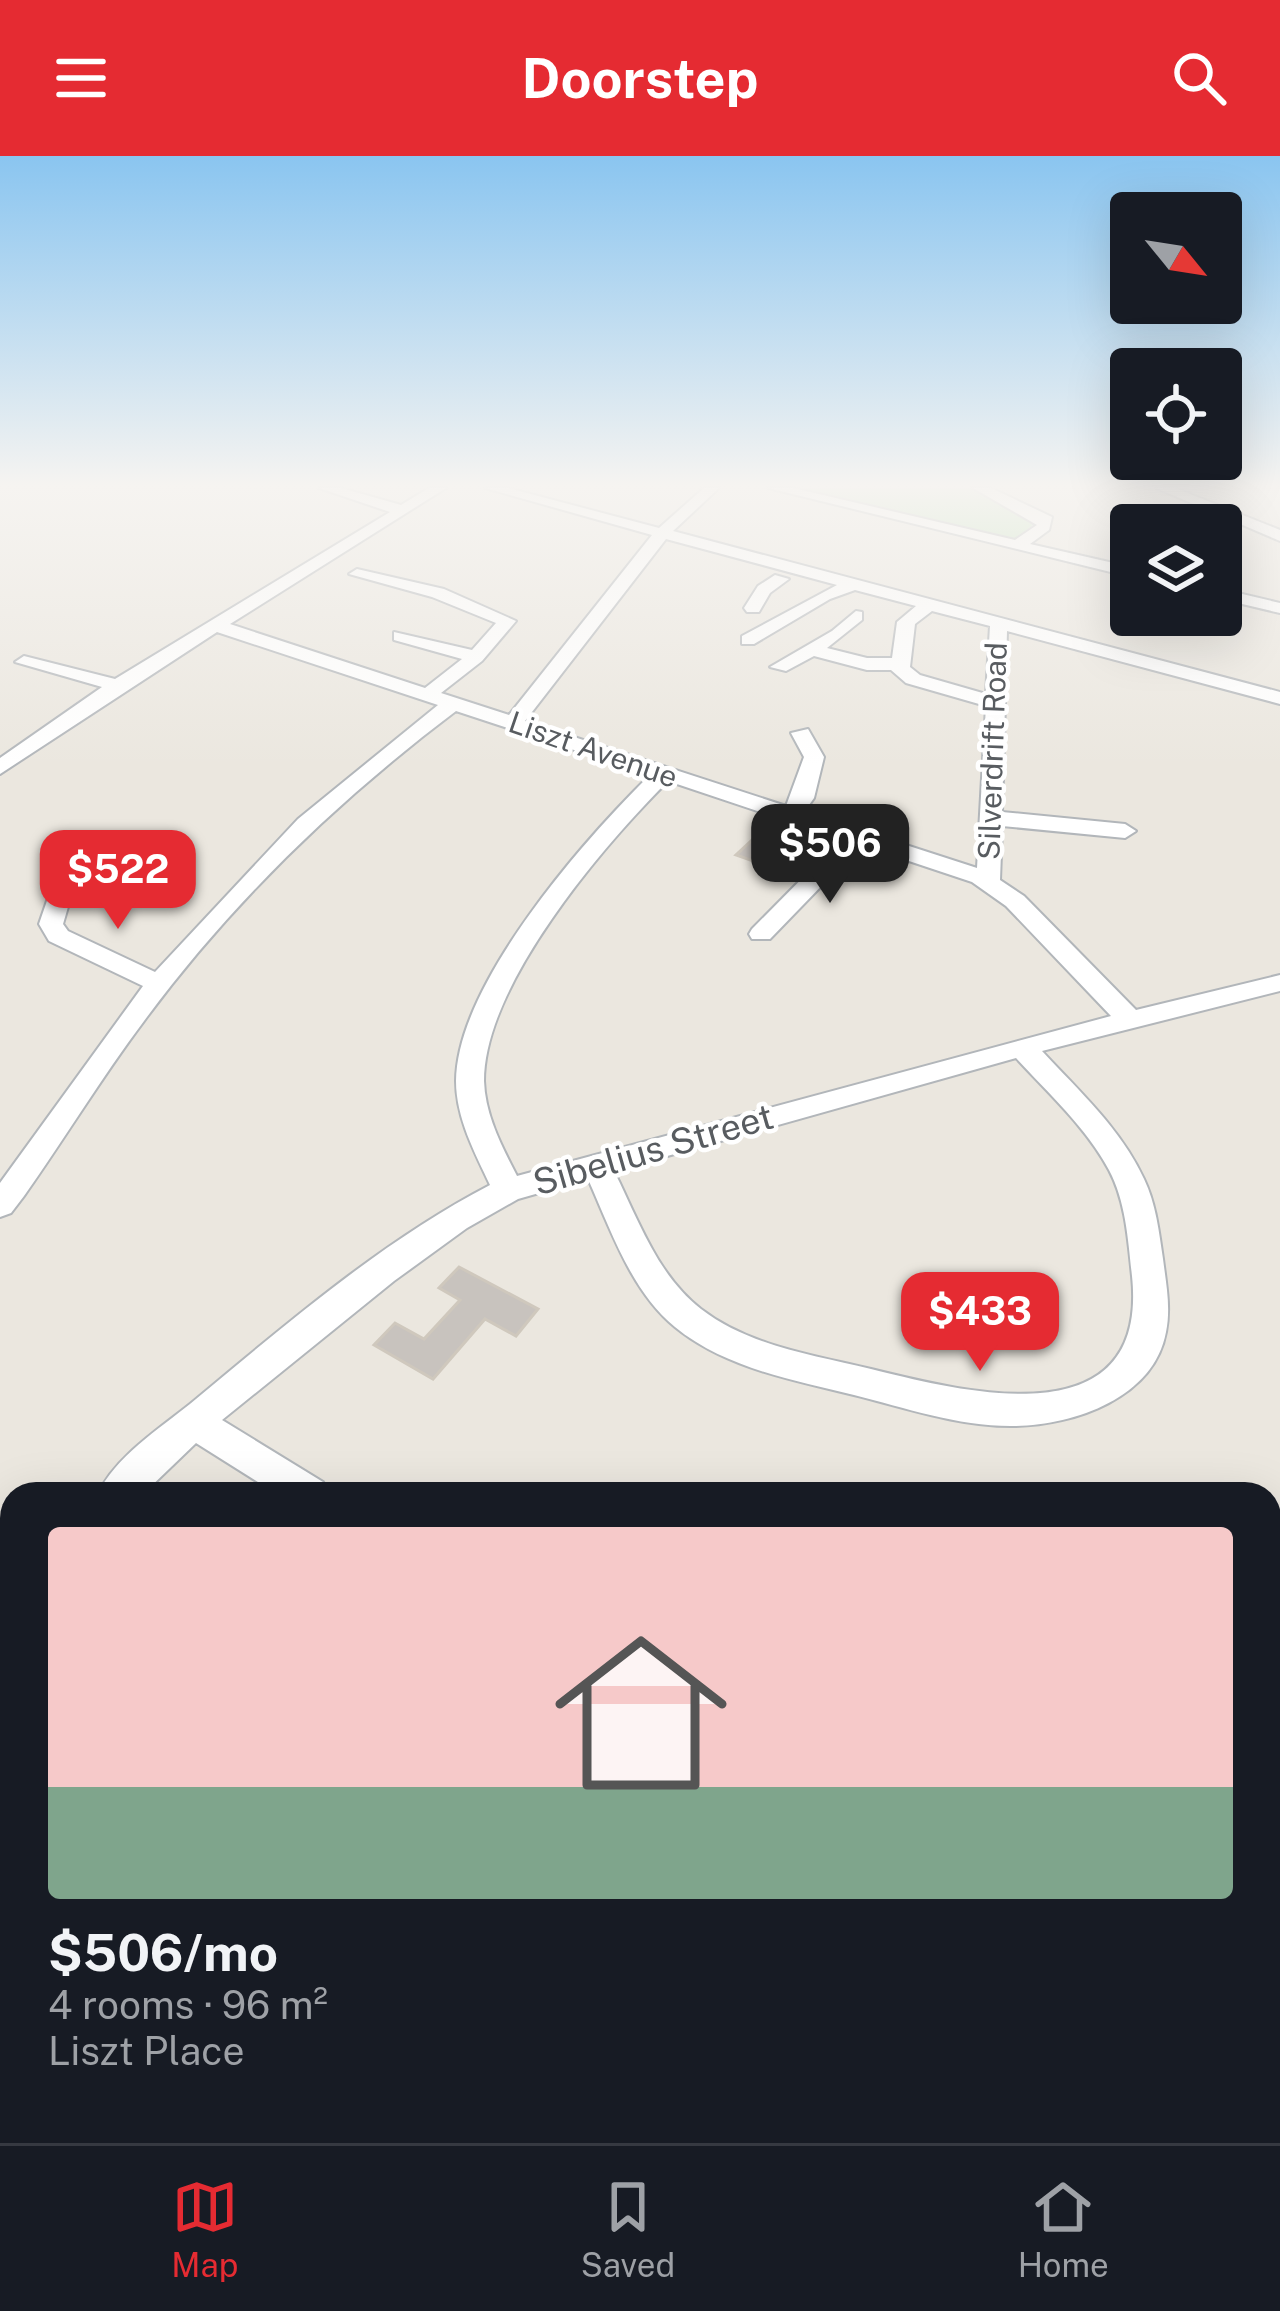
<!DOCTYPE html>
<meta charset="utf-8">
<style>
body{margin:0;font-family:"Public Sans",sans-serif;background:#242831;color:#f1f3f6;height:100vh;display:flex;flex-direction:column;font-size:45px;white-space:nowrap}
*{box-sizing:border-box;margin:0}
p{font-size:39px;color:#9ea1a6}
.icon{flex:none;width:66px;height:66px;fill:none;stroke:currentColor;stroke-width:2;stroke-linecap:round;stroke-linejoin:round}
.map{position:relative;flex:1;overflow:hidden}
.side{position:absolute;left:0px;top:1326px;width:1281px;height:663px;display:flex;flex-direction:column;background:#171b24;border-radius:36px 36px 0 0;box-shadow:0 12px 48px #0002}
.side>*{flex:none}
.needle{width:78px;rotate:120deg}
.tools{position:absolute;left:1110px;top:36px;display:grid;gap:24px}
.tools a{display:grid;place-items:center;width:132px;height:132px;border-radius:12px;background:#171b24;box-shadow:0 12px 48px #0002;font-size:60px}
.price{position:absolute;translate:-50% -102px;padding:0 27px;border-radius:24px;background:#e52b32;color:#fff;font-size:39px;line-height:78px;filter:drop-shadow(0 3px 6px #0008)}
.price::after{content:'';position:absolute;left:50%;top:72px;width:36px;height:27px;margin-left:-18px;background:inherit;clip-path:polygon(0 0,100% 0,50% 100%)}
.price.active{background:#222;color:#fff}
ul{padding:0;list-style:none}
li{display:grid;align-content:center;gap:24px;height:636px;padding:0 48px}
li+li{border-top:3px solid #363941}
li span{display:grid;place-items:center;height:372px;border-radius:12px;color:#555}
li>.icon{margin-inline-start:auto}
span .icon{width:216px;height:216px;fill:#fffc;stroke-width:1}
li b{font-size:51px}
header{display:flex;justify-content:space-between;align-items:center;height:156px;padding:0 48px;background:#e52b32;color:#fff;font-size:54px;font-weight:700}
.menu{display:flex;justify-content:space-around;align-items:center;height:168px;border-top:3px solid #363941;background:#171b24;font-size:33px;color:#9ea1a6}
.menu a{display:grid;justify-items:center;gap:6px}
.menu .active{color:#e52b32}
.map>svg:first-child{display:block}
.green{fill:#bfe3bb}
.building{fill:#c8c3be;stroke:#cfc8bd;stroke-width:3}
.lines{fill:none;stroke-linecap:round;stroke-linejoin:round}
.minor-casing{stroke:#b2b6ba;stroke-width:4}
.minor{fill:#fff;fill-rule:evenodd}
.labels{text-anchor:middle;stroke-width:9;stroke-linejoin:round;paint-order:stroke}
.far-street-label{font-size:30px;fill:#585c60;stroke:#fff}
.street-label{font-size:36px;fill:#585c60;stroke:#fff}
</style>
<header><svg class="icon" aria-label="menu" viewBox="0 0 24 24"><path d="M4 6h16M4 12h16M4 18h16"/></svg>Doorstep<svg class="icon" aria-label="search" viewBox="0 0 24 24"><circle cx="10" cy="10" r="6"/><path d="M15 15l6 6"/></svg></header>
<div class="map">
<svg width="1280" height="1987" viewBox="0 0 1280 1987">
<rect width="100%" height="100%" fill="#ebe7df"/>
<polygon class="green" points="793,332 970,332 1036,366 1018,382 1002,382"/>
<g class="building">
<polygon points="763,674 782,680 756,706 736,699"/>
<polygon points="459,1111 538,1153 516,1180 485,1163 433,1223 374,1189 395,1167 424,1183 460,1144 439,1132"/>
</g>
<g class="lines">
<defs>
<g id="minor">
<path d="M319 332H341L401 349 429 332H446L230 468 425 532 462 503 394 484V476L472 494 496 467 432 441 349 418 357 413 444 433 516 465 482 505 441 537 509 559 652 379 485 332H508L659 372 704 332H719L673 375 1280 536V548L1007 475 1002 656 1125 668 1136 675 1125 682 1002 670 1000 724 1024 740 1136 854 1280 819V835L1042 895C1079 935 1121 973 1144 1023 1156 1048 1159 1076 1163 1103 1166 1127 1171 1152 1166 1176 1154 1242 1074 1269 1015 1270 960 1271 906 1252 854 1239 793 1224 725 1212 675 1171 631 1135 611 1074 588 1023L518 1043 467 1072 394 1125 222 1264 323 1326 329 1338H277L196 1287 143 1338H98C114 1302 160 1272 190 1248 284 1170 382 1085 490 1029 475 997 456 962 456 925 457 828 583 685 650 619L456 555C338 644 231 747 144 865 101 922 65 982 24 1040L11 1057 0 1061V1027L143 830 49 785 39 768 49 739H67L70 744 63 768 68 775 155 816 298 663 438 549 217 476 0 618V602L102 531 15 506 24 500 115 523 390 356ZM666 383 837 429 742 480V488H754L830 443 855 434 916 450 897 466 892 502H867L827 492 862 464V456L856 455 832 475 770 511 786 515 814 500 867 514H891L906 527 986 550 977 712 804 656 814 642 824 601 808 573 791 577 804 601 786 650 525 565ZM932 455 990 470 986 538 920 519 910 511 915 468ZM668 625 841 683 752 773 749 778 752 783H770L861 689 972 726 1006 750 1111 860 517 1020C502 991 485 959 484 925 484 829 602 691 668 625ZM1016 902C1048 937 1086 971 1109 1014 1126 1046 1128 1084 1132 1120 1149 1283 968 1237 871 1213 813 1199 749 1190 701 1153 657 1119 638 1063 614 1015Z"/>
<polygon points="768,332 793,332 1015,384 1037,369 973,332 991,332 1052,361 1049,374 1030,388 1131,411 1131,421"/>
<polygon points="1156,332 1175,332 1280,374 1280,385"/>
<polygon points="775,419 789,423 770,437 759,456 747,456 744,452 758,430"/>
<polygon points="1221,433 1280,447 1280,457 1221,443"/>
<polygon points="12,1438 12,1489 0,1493 0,1443"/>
<polygon points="1269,1643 1280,1646 1280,1692 1269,1689"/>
<polygon points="301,1977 359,1977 354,1987 297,1987"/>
<polygon points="559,1977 636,1977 640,1987 564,1987"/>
</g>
</defs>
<use href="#minor" class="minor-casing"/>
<use href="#minor" class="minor"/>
</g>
<linearGradient id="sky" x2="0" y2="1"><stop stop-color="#8ac5f0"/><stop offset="0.54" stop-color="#f6f4f1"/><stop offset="1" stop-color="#f6f4f1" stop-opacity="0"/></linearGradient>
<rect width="1280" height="610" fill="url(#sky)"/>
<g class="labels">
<g class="far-street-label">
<text transform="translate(593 594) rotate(19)" y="10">Liszt Avenue</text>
<text transform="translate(993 595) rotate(-88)" y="10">Silverdrift Road</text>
</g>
<g class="street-label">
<text transform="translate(653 993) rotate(-16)" y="13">Sibelius Street</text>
</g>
</g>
</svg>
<div class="tools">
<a><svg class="needle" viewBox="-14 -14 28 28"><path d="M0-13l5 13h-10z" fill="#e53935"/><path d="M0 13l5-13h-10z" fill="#9ea1a6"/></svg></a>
<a><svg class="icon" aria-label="locate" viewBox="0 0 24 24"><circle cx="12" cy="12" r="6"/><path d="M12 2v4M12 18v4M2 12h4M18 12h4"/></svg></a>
<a><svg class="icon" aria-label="layers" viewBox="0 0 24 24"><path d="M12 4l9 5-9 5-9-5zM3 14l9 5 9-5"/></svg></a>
</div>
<b class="price active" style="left:830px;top:750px">$506</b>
<b class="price" style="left:118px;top:776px">$522</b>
<b class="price" style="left:980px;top:1218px">$433</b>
<section class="side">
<ul>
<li><span style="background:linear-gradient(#f6c9c9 70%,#7fa58c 0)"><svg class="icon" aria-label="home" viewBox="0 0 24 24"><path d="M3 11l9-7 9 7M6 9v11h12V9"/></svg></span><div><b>$506/mo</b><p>4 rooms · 96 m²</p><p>Liszt Place</p></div></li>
</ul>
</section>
</div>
<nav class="menu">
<a class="active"><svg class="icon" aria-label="map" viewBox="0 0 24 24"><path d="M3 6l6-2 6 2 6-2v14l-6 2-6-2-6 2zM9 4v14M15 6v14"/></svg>Map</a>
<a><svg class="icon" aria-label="saved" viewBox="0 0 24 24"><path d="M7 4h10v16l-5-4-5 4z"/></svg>Saved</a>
<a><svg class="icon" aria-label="home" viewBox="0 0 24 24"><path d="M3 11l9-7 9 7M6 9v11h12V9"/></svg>Home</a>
</nav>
